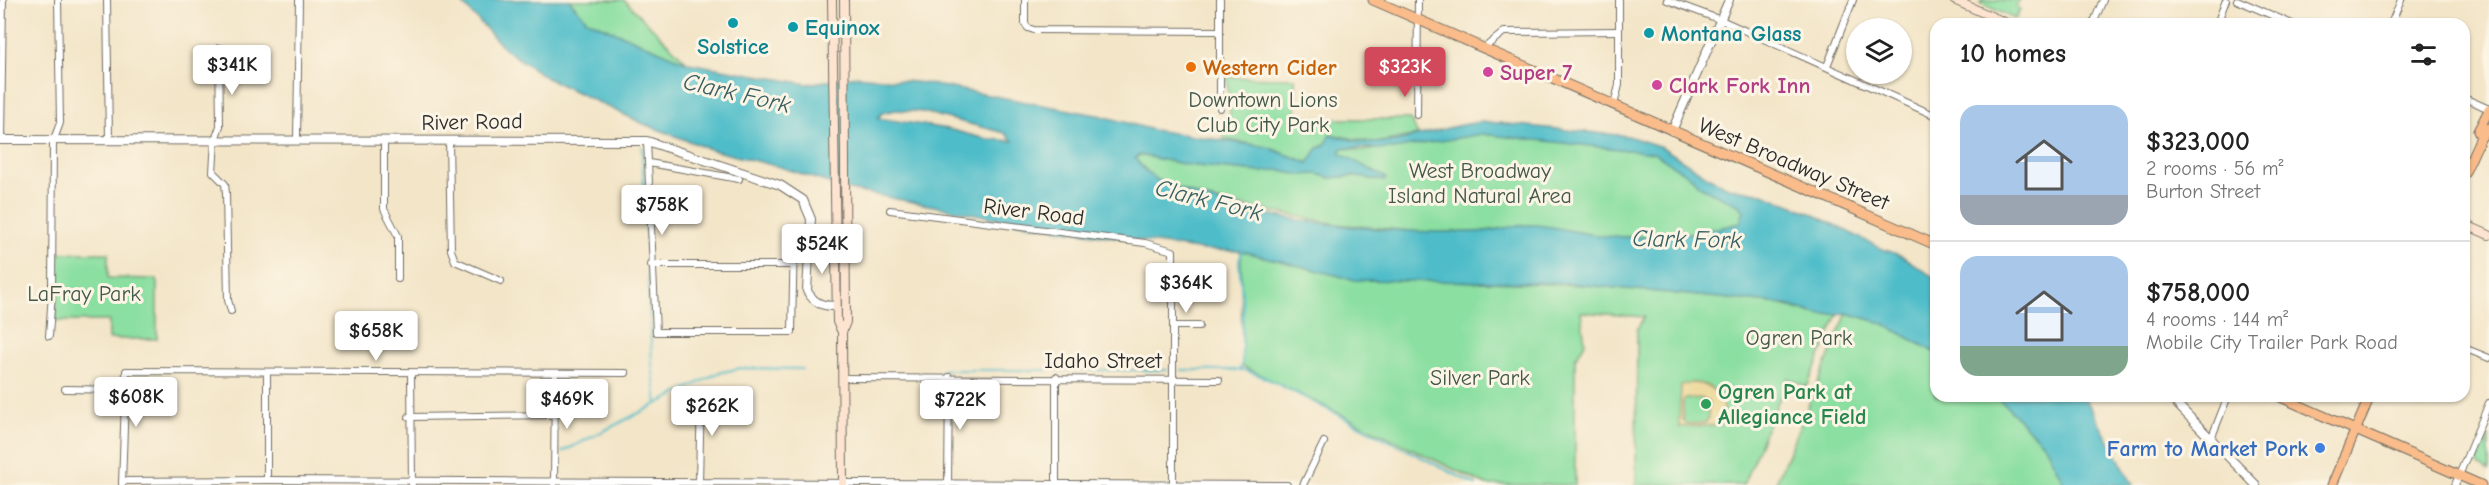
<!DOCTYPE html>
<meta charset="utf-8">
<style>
body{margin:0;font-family:"Comic Neue",sans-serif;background:#f2f2f2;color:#222;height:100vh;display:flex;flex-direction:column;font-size:22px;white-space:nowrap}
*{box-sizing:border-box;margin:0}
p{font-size:20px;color:#767676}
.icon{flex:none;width:33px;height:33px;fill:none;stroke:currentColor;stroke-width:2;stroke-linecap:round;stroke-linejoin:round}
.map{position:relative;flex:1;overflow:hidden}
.side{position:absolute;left:1930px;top:18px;width:540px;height:384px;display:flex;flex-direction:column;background:#fff;border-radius:18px;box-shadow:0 2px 4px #0004}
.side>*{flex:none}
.fabs{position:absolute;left:1846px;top:18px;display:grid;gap:12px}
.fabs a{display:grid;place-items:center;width:66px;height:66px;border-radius:50%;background:#fff;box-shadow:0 2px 4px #0004;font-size:30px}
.price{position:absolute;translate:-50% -51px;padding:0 14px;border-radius:6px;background:#fff;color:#222;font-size:20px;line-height:39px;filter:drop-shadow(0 2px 3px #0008)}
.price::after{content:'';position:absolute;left:50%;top:36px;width:18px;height:14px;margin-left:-9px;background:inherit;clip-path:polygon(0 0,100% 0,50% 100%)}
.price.selected{background:#d1495b;color:#fff}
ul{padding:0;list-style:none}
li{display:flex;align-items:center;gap:18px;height:150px;padding:0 30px}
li+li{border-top:2px solid #e0e0e0}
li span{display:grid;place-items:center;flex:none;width:168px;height:120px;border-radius:18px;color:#555}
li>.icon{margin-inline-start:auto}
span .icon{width:72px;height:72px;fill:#fffc;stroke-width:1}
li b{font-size:26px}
h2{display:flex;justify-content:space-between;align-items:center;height:72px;padding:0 30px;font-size:26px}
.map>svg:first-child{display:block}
.green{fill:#8bdfa1;stroke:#5b8566;stroke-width:1.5}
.sand{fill:#eeda9e;stroke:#8c8264;stroke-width:1.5;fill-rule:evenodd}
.water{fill:#50bdc9;stroke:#3e747a;stroke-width:1.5;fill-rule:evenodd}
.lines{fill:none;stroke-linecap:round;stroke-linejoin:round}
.stream{stroke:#50bdc9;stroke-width:2}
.minor-casing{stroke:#716c62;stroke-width:8}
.tertiary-casing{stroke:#716c62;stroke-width:10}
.secondary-casing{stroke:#716c62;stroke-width:10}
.primary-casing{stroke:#716c62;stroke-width:11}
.minor{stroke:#fff;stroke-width:6}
.tertiary{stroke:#fff;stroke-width:8}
.secondary{stroke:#fde4d0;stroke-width:8}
.primary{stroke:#f9bc8a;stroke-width:9}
.culture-dot{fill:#0f9aa8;stroke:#fcf5e5;stroke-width:2}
.food-dot{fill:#e8710a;stroke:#fcf5e5;stroke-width:2}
.hotel-dot{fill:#d1479c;stroke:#fcf5e5;stroke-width:2}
.leisure-dot{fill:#2e9e5b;stroke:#fcf5e5;stroke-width:2}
.shop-dot{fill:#3f7fe0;stroke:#fcf5e5;stroke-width:2}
.labels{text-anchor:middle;stroke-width:6;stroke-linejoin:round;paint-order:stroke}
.culture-label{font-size:22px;font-weight:bold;fill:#0d838f;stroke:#fcf5e5;text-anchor:start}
.food-label{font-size:22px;font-weight:bold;fill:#c56008;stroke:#fcf5e5;text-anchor:start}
.hotel-label{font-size:22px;font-weight:bold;fill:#b23c85;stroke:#fcf5e5;text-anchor:start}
.park-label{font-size:22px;fill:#435848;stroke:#fcf5e5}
.street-label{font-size:22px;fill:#2b2b2b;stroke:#fcf5e5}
.leisure-label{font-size:22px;font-weight:bold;fill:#27864d;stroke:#fcf5e5;text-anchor:start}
.shop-label{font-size:22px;font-weight:bold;fill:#366cbe;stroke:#fcf5e5;text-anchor:end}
.water-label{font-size:24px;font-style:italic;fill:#385e62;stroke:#fcf5e5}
</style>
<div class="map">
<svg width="2489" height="485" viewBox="0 0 2489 485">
<rect width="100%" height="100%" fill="#fcf5e5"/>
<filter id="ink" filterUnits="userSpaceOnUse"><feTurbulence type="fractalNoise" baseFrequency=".0167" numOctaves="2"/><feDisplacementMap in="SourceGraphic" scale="12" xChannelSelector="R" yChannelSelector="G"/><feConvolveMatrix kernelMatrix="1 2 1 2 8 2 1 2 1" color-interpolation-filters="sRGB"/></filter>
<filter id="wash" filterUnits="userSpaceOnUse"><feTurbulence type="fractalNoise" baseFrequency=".008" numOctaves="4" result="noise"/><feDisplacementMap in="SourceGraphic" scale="24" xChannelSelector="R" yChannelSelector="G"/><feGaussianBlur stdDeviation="1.35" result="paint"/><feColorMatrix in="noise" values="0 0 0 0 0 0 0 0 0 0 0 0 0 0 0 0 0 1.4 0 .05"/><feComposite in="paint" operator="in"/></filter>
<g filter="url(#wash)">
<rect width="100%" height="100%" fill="#f3e5c8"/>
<g class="green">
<polygon points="569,0 624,0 688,63 587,20"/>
<polygon points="1982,0 2019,0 2016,7 2020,9 2015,19 1980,3"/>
<polygon points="1227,77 1295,78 1296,113 1314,119 1410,119 1418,135 1375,143 1330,134 1326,144 1317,149 1309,163 1267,147 1224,139 1223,127 1230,114"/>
<polygon points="1482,134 1654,152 1692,178 1699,186 1740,206 1744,211 1740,223 1702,232 1670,236 1606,237 1529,225 1477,232 1422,232 1337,224 1207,199 1156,180 1134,158 1140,155 1188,165 1260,172 1278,170 1299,175 1318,173 1329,178 1352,176 1384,181 1385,178 1340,153 1342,148 1363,151"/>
<polygon points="1241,251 1348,278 1585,285 1773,303 1821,315 1838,314 1807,387 1788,378 1743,485 1636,485 1637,329 1644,317 1581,312 1585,343 1575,359 1575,485 1486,485 1242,366"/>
<polygon points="56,253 108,253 108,278 157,279 157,339 109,339 109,321 56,321"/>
<polygon points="1847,313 1882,323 1936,353 1936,396 1996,396 2045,446 2065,485 1775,485"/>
<polygon points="2489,436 2489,472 2477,464"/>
</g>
<path class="sand" d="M1690 383C1714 382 1731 402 1721 425L1679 427 1681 385ZM1703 398 1708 402V419L1705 423 1686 424 1683 420V401L1686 399Z"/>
<g class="water">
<path d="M459 0H569L587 20 688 63 807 84 857 76 924 83 1102 116 1153 130 1267 147 1308 163 1317 149 1326 144 1330 134C1344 138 1360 143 1375 143 1412 142 1448 123 1488 122L1628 136 1662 147 1711 179 1730 188 1763 194 1811 213 1880 248 1902 256 1936 279V353L1882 323 1847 313 1821 315 1783 304 1565 283 1355 280 1241 251 1203 250 1032 225 850 190 780 167 712 150 644 124 547 78 506 50ZM896 110 923 112 1005 133 1013 141 986 139 948 129 878 118 882 113ZM1482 134 1654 153 1692 178 1699 186 1740 206 1744 211 1740 223C1696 234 1651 240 1605 236 1580 234 1554 225 1529 225 1511 225 1493 232 1474 232 1384 234 1239 220 1158 180 1148 176 1141 166 1135 158L1140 155 1188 165 1260 172 1278 170 1299 175 1318 174 1329 178 1352 176 1384 181 1386 178 1340 153 1342 148 1393 149Z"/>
<polygon points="1996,396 2084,396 2133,485 2065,485 2045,446"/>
</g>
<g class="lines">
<g class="stream">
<polyline points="642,147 652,364 657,404"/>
<polyline points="942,370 1049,370"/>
<polyline points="1056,370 1167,370"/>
<polyline points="1181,370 1245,370 1266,378 1476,485"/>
<polyline points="1239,370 1242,366 1243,309 1239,260 1243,249"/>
<polyline points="562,452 718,373 741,368 802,369"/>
</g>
</g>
</g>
<g filter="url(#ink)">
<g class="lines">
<defs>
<g id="minor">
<polyline points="107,0 109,139"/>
<polyline points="1025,0 1025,24 1028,28 1034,30 1220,31"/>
<polyline points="1220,0 1220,108"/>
<polyline points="1667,0 1721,20 1936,116"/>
<polyline points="2237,0 2292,24"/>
<polyline points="2093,24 2103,0"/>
<polyline points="2217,24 2226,0"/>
<polyline points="2391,24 2401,0"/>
<polyline points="219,48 220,126 215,140 213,172 225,184 226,193 228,300 231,311"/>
<polyline points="1484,48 1504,32 1619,31"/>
<polyline points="1827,66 1853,0"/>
<polyline points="2464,98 2489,109"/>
<polyline points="1614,105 1619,85 1619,0"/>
<polyline points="1417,115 1418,0"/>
<polyline points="297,139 299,0"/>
<polyline points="1,140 3,0"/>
<polyline points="384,140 384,209 398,236 398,279"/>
<polyline points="449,140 451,250 455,261 501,281"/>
<polyline points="647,141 656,332 792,332 794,236 801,232 811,231"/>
<polyline points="649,163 739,179"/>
<polyline points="890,210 1145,243 1173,251 1173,485"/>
<polyline points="651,265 794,265"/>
<polyline points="1174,326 1199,326"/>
<polyline points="49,336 52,293 53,142 60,123 58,0"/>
<polyline points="2464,348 2489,358"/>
<polyline points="411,374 412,484"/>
<polyline points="842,378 1219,380"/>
<polyline points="65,389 125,390"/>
<polyline points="409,417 555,415"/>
<polyline points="2211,439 2228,396"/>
<polyline points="267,480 267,372"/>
<polyline points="122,481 267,480 1287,485"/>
<polyline points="699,483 701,391"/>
<polyline points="122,484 126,371 626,373"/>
<polyline points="554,484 555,374"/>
<polyline points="948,484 949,377"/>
<polyline points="1056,485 1056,377"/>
<polyline points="1303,485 1324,442"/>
<polyline points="2455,485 2489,403"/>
</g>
<g id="tertiary">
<polyline points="1672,131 1729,0"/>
<path d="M0 140 647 141 780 185 803 200 811 219 807 291C815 304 822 306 836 306"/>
<polyline points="2169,396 2256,485"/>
</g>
<g id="secondary">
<polyline points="832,0 837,322 842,332"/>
<polyline points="1954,0 2009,24"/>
<polyline points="2464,224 2489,235"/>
<polyline points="843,485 842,332 846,322 844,0"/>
</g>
<g id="primary">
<polyline points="1373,0 1936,245"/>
<polyline points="2481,137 2478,131 2489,110"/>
<polyline points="2464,174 2481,137 2489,128"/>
<polyline points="2278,396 2481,485"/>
<polyline points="2332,485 2370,396"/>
</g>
</defs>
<use href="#minor" class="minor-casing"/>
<use href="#tertiary" class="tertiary-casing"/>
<use href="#secondary" class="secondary-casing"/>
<use href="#primary" class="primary-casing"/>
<use href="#minor" class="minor"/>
<use href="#tertiary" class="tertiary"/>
<use href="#secondary" class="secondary"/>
<use href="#primary" class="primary"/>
</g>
</g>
<g class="culture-dot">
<circle cx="733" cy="23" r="6"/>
<circle cx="793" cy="27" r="6"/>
<circle cx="1649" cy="33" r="6"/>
</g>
<circle class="food-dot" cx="1191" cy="67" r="6"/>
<g class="hotel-dot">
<circle cx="1488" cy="72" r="6"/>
<circle cx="1657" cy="85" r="6"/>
</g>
<circle class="leisure-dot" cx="1706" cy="404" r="6"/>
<circle class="shop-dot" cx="2320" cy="448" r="6"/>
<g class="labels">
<g class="culture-label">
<text x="805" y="35">Equinox</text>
<text x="1661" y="41">Montana Glass</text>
<text x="733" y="54" text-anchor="middle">Solstice</text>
</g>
<g class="food-label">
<text x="1203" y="75">Western Cider</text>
</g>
<g class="hotel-label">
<text x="1500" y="80">Super 7</text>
<text x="1669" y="93">Clark Fork Inn</text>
</g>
<g class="park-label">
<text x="1263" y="107">Downtown Lions<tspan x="1263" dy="25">Club City Park</tspan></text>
<text x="1480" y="178">West Broadway<tspan x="1480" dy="25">Island Natural Area</tspan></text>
<text x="84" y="301">LaFray Park</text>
<text x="1799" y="345">Ogren Park</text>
<text x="1480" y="385">Silver Park</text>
</g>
<g class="street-label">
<text transform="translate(472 121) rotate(-1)" y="8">River Road</text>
<text transform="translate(1794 163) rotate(23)" y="8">West Broadway Street</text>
<text transform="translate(1034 211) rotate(7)" y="8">River Road</text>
<text x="1103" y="368">Idaho Street</text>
</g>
<g class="leisure-label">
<text x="1718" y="399">Ogren Park at<tspan x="1718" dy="25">Allegiance Field</tspan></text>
</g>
<g class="shop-label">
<text x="2308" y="456">Farm to Market Pork</text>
</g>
<g class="water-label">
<text transform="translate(737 93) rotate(13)" y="8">Clark Fork</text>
<text transform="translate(1209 200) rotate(14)" y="8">Clark Fork</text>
<text transform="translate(1687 239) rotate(1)" y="8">Clark Fork</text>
</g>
</g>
</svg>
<div class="fabs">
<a><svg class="icon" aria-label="layers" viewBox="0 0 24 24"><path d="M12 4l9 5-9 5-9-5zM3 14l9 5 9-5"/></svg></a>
</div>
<b class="price" style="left:232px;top:96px">$341K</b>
<b class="price selected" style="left:1405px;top:98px">$323K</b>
<b class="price" style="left:662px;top:236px">$758K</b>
<b class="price" style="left:822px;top:275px">$524K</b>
<b class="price" style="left:1186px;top:314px">$364K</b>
<b class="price" style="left:376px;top:362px">$658K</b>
<b class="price" style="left:136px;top:428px">$608K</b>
<b class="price" style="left:567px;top:430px">$469K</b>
<b class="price" style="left:960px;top:431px">$722K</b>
<b class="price" style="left:712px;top:437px">$262K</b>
<section class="side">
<h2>10 homes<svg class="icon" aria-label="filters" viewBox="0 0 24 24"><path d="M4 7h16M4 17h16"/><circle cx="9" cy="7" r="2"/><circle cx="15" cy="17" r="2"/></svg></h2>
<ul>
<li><span style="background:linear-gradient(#a9c7e8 75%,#9aa5b1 0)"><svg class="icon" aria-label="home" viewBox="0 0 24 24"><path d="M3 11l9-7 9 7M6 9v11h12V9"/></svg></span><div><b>$323,000</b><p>2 rooms · 56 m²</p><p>Burton Street</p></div></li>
<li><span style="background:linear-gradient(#a9c7e8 75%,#7fa58c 0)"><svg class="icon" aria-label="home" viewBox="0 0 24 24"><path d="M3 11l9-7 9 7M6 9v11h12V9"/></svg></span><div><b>$758,000</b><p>4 rooms · 144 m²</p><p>Mobile City Trailer Park Road</p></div></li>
</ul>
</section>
</div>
